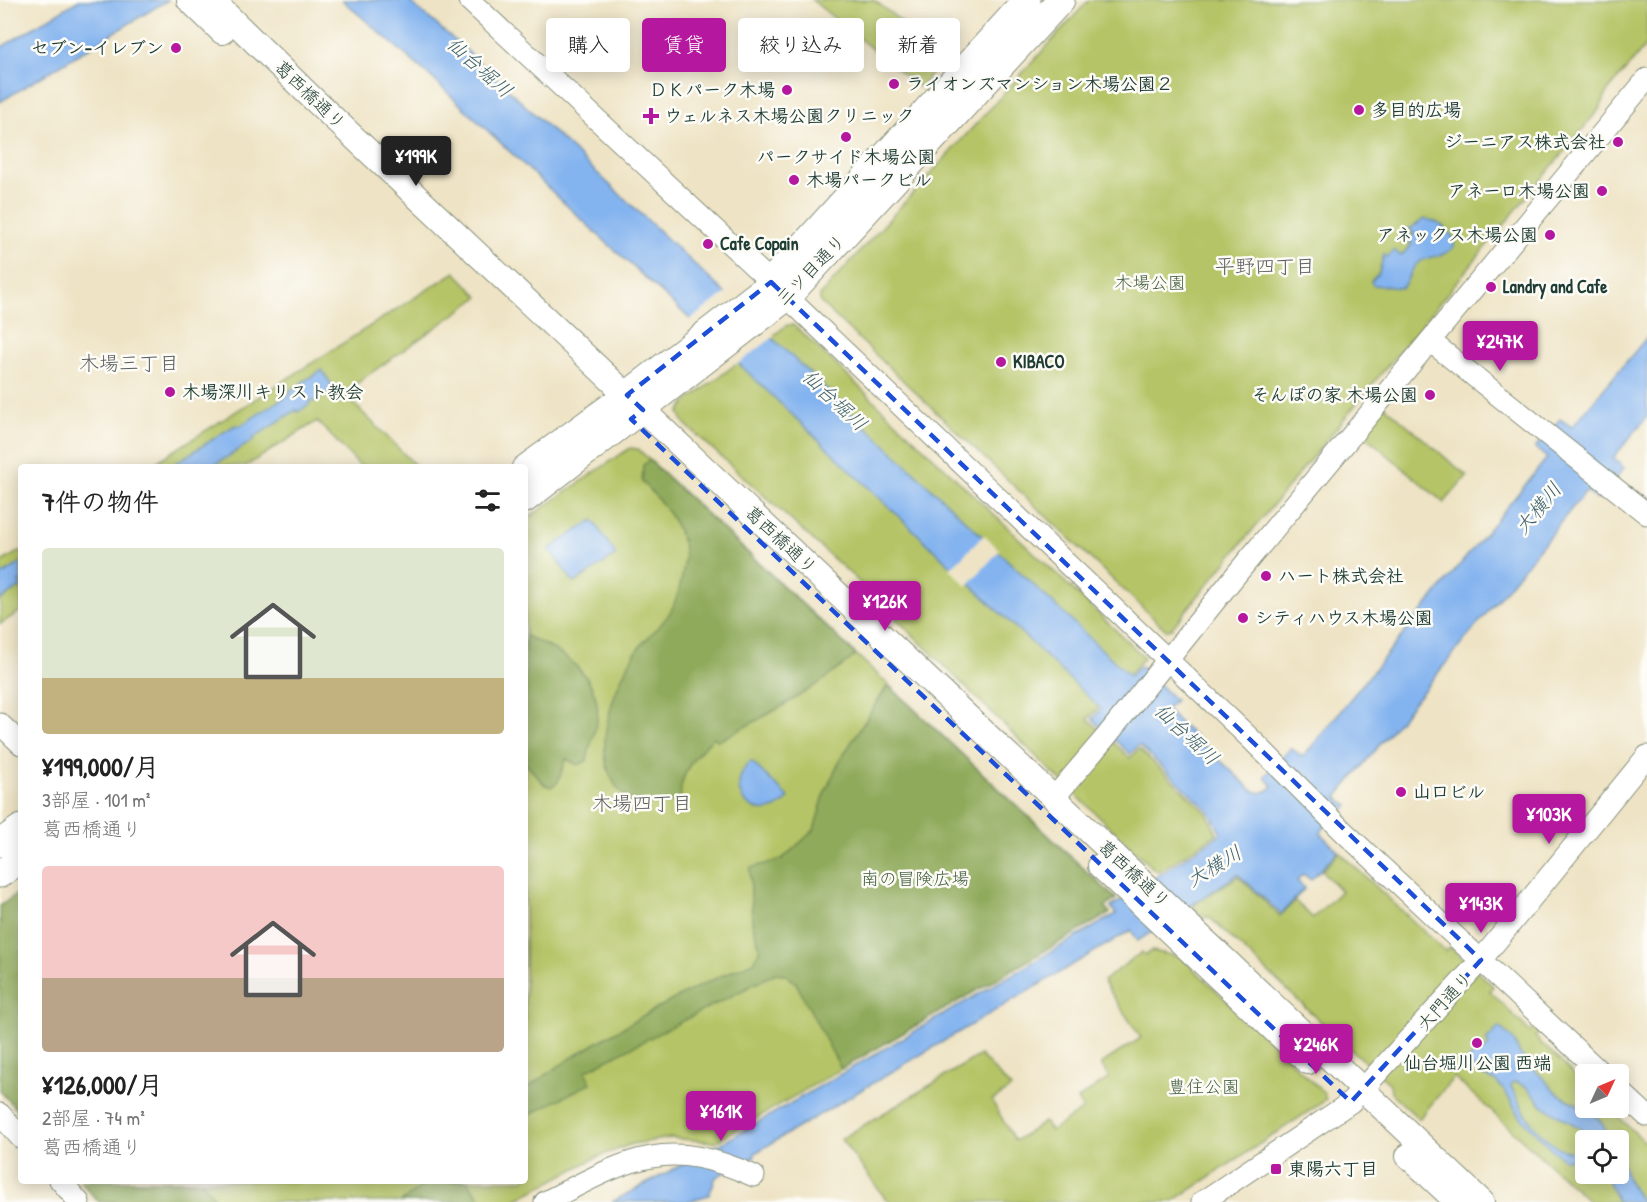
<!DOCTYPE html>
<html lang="ja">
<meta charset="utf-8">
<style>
body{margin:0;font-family:"Patrick Hand","Klee One",sans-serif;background:#f6f6f6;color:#222;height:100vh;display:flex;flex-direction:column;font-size:22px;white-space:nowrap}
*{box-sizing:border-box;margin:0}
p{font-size:20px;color:#767676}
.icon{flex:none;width:33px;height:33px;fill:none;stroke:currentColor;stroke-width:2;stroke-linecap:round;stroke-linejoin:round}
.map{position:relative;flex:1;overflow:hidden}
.drawer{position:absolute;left:18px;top:464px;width:510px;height:720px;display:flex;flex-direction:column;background:#fff;border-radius:6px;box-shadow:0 3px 15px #0003}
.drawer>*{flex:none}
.guide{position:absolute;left:546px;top:18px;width:570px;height:54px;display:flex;gap:12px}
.needle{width:39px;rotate:46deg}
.buttons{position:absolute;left:1575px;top:1064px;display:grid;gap:12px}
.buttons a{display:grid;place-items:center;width:54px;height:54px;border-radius:6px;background:#fff;box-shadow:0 3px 15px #0003;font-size:30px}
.price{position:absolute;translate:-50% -51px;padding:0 14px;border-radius:6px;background:#b5179e;color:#fff;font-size:20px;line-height:39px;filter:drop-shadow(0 2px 3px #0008)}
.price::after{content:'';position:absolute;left:50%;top:36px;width:18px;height:14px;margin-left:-9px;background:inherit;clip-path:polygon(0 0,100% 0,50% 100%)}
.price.on{background:#222;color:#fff}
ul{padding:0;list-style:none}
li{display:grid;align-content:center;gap:12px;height:318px;padding:0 24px}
li span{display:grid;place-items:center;height:186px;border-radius:6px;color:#555}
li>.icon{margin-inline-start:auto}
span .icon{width:108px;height:108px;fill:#fffc;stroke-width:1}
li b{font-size:26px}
h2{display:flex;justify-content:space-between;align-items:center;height:72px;padding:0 24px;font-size:26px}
.tag{padding:0 21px;border-radius:6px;background:#fff;box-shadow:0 3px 15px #0003;font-size:21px;line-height:54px}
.tag.on{background:#b5179e;color:#fff}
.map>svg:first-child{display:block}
.green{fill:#b5c466;stroke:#6a804d;stroke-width:1.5;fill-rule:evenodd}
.forest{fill:#90aa5b;stroke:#587448;stroke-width:1.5}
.water{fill:#84b4ef;stroke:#527892;stroke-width:1.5}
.pier{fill:#eee3c4}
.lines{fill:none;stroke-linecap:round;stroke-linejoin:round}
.tertiary-casing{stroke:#86907c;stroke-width:23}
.secondary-casing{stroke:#86907c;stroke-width:26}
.primary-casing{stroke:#86907c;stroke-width:29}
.tertiary{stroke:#fff;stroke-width:21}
.secondary{stroke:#fff;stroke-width:24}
.primary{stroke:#fff;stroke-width:27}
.marked{fill:none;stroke:#1d4ed8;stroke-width:4.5;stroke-dasharray:12 8;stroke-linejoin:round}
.poi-dot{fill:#b5179e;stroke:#fdfcf7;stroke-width:2}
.labels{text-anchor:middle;stroke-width:5;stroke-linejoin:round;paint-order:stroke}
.poi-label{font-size:18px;font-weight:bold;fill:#1f3d34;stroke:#fdfcf7;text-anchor:start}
.street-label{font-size:18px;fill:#1f3d34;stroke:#fdfcf7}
.park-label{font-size:18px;fill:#445f40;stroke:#fdfcf7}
.water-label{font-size:20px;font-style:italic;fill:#3d616c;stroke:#fdfcf7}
.neighbourhood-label{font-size:20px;fill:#5c5f5f;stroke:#fdfcf7}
</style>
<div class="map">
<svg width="1647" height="1202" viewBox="0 0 1647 1202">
<rect width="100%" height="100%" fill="#fdfcf7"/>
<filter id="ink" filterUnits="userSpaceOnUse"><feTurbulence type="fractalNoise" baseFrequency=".0167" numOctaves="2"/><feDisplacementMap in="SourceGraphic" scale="12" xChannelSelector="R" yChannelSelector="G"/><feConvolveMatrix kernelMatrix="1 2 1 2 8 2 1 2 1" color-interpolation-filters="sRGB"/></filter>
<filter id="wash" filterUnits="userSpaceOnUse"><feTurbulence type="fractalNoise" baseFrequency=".008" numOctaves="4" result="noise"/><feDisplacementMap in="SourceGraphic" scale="24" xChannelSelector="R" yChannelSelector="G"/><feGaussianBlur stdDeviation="1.35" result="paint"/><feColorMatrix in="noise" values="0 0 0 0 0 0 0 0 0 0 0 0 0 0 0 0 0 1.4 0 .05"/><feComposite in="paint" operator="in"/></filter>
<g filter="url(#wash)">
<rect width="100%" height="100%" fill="#eee3c4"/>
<g class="green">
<polygon points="812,0 874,0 945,56 920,88"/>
<polygon points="1089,0 1647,0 1647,44 1608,91 1600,108 1171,629 1166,630 820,302 820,295"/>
<polygon points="455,272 479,297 364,378 344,394 416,466 360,466 317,421 246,466 150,466"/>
<polygon points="787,325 794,325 1143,656 1144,658 1088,719 1130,758 1139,749 1207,813 1217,834 1160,871 1155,870 1055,775 857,580 685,424 679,413 685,403"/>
<polygon points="1385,406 1467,476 1444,503 1362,433"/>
<polygon points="630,448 638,449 1116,899 1105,907 1110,913 717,1141 714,1142 671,1138 632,1144 595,1158 512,1202 99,1202 80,1181 525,1180 525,520"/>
<polygon points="21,550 21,611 0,624 0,563"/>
<path d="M1339 852 1445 951 1450 947 1493 986 1490 991 1530 1032 1537 1024 1542 1029 1535 1037 1585 1085 1586 1107H1608L1647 1144V1202H1590L1454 1077 1419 1119 1391 1093 1390 1084 1351 1050 1209 917 1204 918 1192 906 1238 876 1280 916 1295 901 1313 918 1341 891 1322 871ZM1586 1140H1618V1173H1586Z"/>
<polygon points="1152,951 1181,957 1324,1093 1326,1100 1172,1202 888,1202 841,1139 980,1055 1011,1088 992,1101 1015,1141 1044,1122 1051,1131 1083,1109 1078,1099 1109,1078 1101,1064 1141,1038 1103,981 1142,952 1145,955"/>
</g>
<g class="forest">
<path d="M649 460 856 655C815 690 766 716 718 741L714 737C696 754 677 775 681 802 668 802 647 805 635 803 625 800 615 786 611 777 593 741 618 673 642 644 652 632 665 623 672 609 678 597 682 579 684 565 689 535 663 502 642 482L643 465Z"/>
<path d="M525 636C561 650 603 676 597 721 595 734 589 747 587 761L578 765 566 759 558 782 551 787 545 785 525 763Z"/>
<path d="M888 685 1116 899 1105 907 1110 913 841 1069 796 983 786 975 776 973 585 1071 591 1083 525 1117V1090C556 1066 589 1047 622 1028 665 1003 707 980 754 962L760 948 752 922 750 868 782 859 814 830 825 792 840 760Z"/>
<polygon points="21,891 21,1114 0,1091 0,906"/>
<polygon points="430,1180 467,1181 483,1202 401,1202"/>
<polygon points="80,1181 201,1181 218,1202 99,1202"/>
</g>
<g class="water">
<polygon points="79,0 168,0 0,102 0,48"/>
<path d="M342 0H408L466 50 657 229 1130 676 1140 666 1175 700 1166 710 1253 791C1261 794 1267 793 1273 786L1264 777 1291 748 1303 757 1547 458 1535 448 1560 419 1572 427 1647 337V417L1613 458 1624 468 1598 500 1586 491 1337 797 1348 806 1322 830 1321 834 1338 851 1311 880 1303 874 1297 881 1305 888 1281 914 1238 874 1138 941 1131 930 755 1153V1156L716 1177 709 1195 686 1202H612L719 1145 1116 914 1111 907 1221 834 1209 811 1139 745 1130 754 1092 719 1101 709 739 364 581 219 431 77Z"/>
<polygon points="891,47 904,49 918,61 918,65 915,68 911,68 890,51"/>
<path d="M1425 219C1437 220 1457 233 1454 247 1444 258 1430 254 1418 263 1410 270 1409 280 1402 288L1373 285 1371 281 1379 273 1384 254 1388 257 1394 250 1401 256 1412 244 1408 240 1414 233 1409 229Z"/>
<polygon points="322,370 333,387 328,390 329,392 314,402 312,400 309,402 310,404 298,412 296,410 253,438 254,440 213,466 171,466 235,425 240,426 291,393 290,390 293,388 299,389 301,383"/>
<polygon points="593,520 616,555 574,583 549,549"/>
<polygon points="21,563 21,580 19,582 21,587 0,600 0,576"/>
<path d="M751 761 789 798C758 831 719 791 751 761Z"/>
<path d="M1499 1027 1512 1038 1520 1054 1558 1094 1588 1110 1599 1119 1612 1140H1587L1583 1130 1543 1106 1527 1087 1516 1082 1512 1083 1511 1086C1522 1110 1543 1148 1572 1152L1585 1143V1156L1578 1159H1564L1552 1150 1520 1116 1503 1089 1495 1081 1482 1075 1466 1062 1479 1049 1483 1052 1489 1045 1486 1041Z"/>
<polygon points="1619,1155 1629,1182 1642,1202 1618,1202 1605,1173 1618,1173"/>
</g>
<g class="pier">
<polygon points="728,292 775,336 736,365 688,321"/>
<polygon points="984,535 1000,550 967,586 950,569"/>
</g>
</g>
<g filter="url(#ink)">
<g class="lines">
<defs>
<g id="tertiary">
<polyline points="469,0 787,297 1254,742 1343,831 1602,1074"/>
<polyline points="1430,341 1647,514"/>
<polyline points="0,724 21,744"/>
<polyline points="1053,799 1105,738 1235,576 1647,79"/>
<polyline points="1618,1089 1647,1116"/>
<polyline points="0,1114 21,1138"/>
<polyline points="60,1180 79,1202"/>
<path d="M545 1202C627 1160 664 1135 754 1176"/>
<polyline points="1202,1202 1351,1102 1481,960 1647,756"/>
</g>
<g id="secondary">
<polyline points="189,0 222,32"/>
<polyline points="212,0 309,95 1482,1202"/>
<polyline points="1100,866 1308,1062"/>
<polyline points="1408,1156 1457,1202"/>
</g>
<g id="primary">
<polyline points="525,469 627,395 763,290 1027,0"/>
<polyline points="525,499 787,297 1061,0"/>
<polyline points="0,843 21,828"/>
<polyline points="0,874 21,859"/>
</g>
</defs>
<use href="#tertiary" class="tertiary-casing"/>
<use href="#secondary" class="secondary-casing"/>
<use href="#primary" class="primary-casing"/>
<use href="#tertiary" class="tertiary"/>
<use href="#secondary" class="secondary"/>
<use href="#primary" class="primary"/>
</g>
</g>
<path class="marked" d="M771 282 1481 960 1351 1102 631 419 643 410 627 395Z"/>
<g class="poi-dot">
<circle cx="176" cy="48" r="6"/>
<circle cx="894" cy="84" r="6"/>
<circle cx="787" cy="90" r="6"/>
<circle cx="1359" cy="110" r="6"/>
<path d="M648 107h6v6h6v6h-6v6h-6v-6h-6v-6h6z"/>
<circle cx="846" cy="137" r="6"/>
<circle cx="1618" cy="142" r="6"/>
<circle cx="794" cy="180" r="6"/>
<circle cx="1602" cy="191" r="6"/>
<circle cx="1550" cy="235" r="6"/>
<circle cx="708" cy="244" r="6"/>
<circle cx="1491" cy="287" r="6"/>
<circle cx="1001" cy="362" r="6"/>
<circle cx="170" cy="392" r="6"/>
<circle cx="1430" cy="395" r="6"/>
<circle cx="1266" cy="576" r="6"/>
<circle cx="1243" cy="618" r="6"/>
<circle cx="1401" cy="792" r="6"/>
<circle cx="1477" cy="1043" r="6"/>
<rect x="1270" y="1163" width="12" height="12" rx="3"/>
</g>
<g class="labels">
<g class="poi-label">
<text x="164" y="54" text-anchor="end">セブン-イレブン</text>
<text x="906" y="90">ライオンズマンション木場公園２</text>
<text x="775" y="96" text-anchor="end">ＤＫパーク木場</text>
<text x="1371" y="116">多目的広場</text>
<text x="664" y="122">ウェルネス木場公園クリニック</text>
<text x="1606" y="148" text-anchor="end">ジーニアス株式会社</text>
<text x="846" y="163" text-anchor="middle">パークサイド木場公園</text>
<text x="806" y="186">木場パークビル</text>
<text x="1590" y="197" text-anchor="end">アネーロ木場公園</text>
<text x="1538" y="241" text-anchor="end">アネックス木場公園</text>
<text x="720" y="250">Cafe Copain</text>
<text x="1503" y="293">Landry and Cafe</text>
<text x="1013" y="368">KIBACO</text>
<text x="182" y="398">木場深川キリスト教会</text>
<text x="1418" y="401" text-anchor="end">そんぽの家 木場公園</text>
<text x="1278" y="582">ハート株式会社</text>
<text x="1255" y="624">シティハウス木場公園</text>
<text x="1413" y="798">山口ビル</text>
<text x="1477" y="1069" text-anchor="middle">仙台堀川公園 西端</text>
<text x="1288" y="1175">東陽六丁目</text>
</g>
<g class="street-label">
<text transform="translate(310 95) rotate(44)" y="6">葛西橋通り</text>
<text transform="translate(811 270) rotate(-46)" y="6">三ツ目通り</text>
<text transform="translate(781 540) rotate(43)" y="6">葛西橋通り</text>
<text transform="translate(1134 874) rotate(43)" y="6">葛西橋通り</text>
<text transform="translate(1445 1001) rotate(-48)" y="6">大門通り</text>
</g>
<g class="park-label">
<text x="1150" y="289">木場公園</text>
<text x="915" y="885">南の冒険広場</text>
<text x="1204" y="1093">豊住公園</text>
</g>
<g class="water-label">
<text transform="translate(480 67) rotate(42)" y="7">仙台堀川</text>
<text transform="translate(835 400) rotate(43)" y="7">仙台堀川</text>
<text transform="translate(1538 508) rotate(-50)" y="7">大横川</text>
<text transform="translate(1187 734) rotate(43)" y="7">仙台堀川</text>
<text transform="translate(1214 866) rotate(-31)" y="7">大横川</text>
</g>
<g class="neighbourhood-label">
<text x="1265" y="273">平野四丁目</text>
<text x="129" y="370">木場三丁目</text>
<text x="642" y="810">木場四丁目</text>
</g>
</g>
</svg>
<div class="buttons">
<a><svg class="needle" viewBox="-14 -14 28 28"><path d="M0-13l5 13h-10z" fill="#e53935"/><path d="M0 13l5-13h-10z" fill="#767676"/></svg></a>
<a><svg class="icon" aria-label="locate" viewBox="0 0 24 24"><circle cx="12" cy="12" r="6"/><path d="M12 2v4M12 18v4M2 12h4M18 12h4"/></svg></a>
</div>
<b class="price on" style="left:416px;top:187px">¥199K</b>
<b class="price" style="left:1500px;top:372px">¥247K</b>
<b class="price" style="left:885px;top:632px">¥126K</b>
<b class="price" style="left:1549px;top:845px">¥103K</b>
<b class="price" style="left:1481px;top:934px">¥143K</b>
<b class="price" style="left:1316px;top:1075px">¥246K</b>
<b class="price" style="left:721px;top:1142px">¥161K</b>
<div class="guide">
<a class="tag">購入</a>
<a class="tag on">賃貸</a>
<a class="tag">絞り込み</a>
<a class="tag">新着</a>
</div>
<section class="drawer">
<h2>7件の物件<svg class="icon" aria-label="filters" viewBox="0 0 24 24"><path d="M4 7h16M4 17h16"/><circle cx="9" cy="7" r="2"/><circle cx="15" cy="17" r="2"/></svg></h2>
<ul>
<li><span style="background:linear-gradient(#dfe7d0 70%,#c2b280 0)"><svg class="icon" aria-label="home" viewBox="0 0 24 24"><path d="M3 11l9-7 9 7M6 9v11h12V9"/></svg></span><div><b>¥199,000/月</b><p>3部屋 · 101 m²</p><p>葛西橋通り</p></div></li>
<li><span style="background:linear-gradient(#f6c9c9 60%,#b9a48a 0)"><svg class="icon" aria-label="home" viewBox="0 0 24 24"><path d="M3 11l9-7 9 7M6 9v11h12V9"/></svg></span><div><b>¥126,000/月</b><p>2部屋 · 74 m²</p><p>葛西橋通り</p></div></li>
</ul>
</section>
</div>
